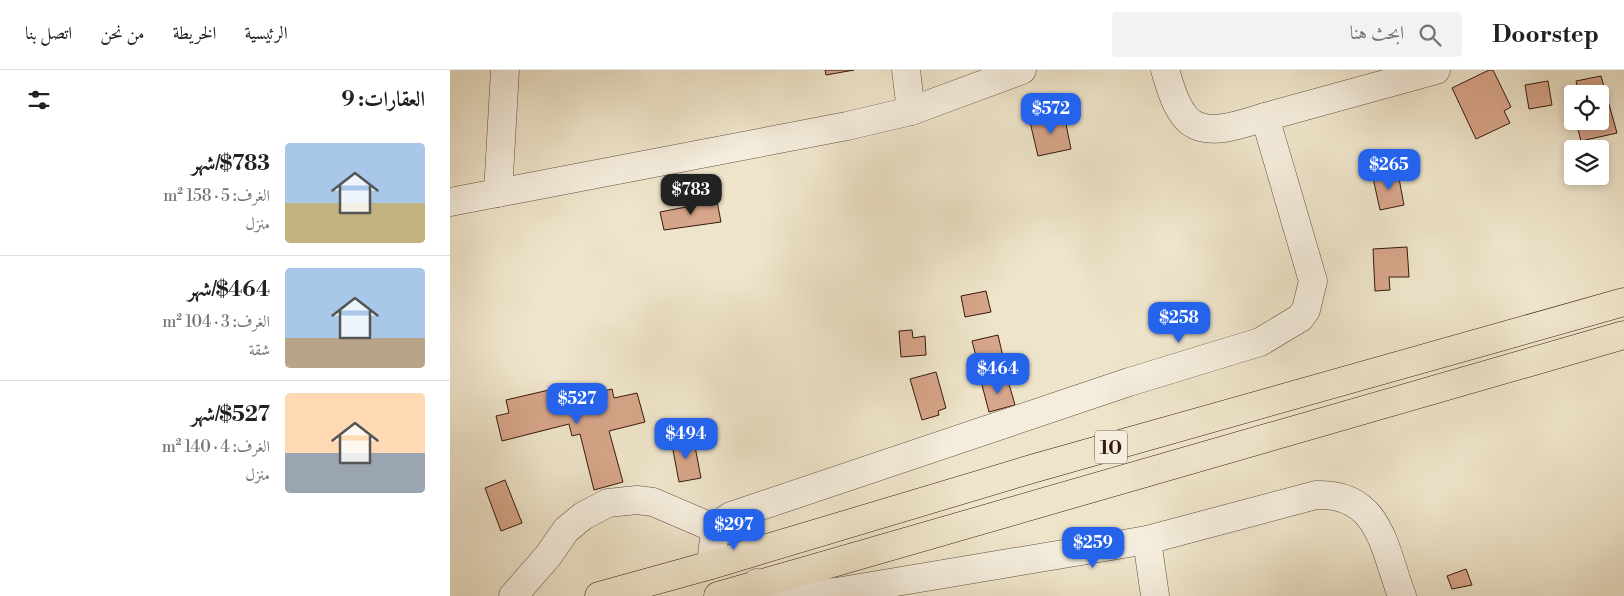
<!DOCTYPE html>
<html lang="ar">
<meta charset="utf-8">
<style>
body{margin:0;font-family:"Libre Bodoni",Amiri,serif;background:#f2f2f2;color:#202124;direction:rtl;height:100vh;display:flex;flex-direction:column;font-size:19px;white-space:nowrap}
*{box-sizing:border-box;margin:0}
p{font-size:16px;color:#757577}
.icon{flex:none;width:28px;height:28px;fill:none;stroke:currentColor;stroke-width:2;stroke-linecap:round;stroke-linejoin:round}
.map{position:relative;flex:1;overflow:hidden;direction:ltr}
.panel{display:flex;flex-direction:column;background:#fff;width:450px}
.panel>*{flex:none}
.tools{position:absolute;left:1114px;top:15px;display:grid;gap:10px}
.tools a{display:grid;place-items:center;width:45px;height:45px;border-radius:5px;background:#fff;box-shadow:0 2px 8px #0003;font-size:25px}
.price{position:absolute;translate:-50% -42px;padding:0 11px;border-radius:10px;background:#2563eb;color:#fff;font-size:16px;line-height:32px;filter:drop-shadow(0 1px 2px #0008)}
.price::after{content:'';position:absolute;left:50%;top:30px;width:15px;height:11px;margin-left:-8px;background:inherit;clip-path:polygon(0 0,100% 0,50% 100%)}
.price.current{background:#222;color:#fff}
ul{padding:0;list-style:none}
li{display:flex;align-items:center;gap:15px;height:125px;padding:0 25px}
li+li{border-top:1px solid #e0e0e0}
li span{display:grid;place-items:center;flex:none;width:140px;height:100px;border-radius:5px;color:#555}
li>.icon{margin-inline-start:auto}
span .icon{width:60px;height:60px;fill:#fffc;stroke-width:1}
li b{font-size:21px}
h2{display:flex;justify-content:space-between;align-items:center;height:60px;padding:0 25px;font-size:21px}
header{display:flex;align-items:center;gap:30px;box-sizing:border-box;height:70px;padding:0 25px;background:#fff;border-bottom:1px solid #e0e0e0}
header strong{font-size:24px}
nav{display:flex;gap:28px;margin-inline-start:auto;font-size:18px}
.search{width:350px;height:45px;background:#f2f2f2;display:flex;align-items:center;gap:12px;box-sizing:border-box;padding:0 18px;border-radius:5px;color:#757577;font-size:19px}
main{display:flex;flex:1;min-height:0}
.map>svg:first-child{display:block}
.building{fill:#d7a589;stroke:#341a0e}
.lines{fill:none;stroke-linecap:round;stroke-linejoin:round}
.minor-casing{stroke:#624c3d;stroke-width:29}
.highway-casing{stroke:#341a0e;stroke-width:29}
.minor{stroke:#f4eddd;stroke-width:28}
.highway{stroke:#eee4ca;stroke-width:28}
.labels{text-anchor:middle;stroke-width:4;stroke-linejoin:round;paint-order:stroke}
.shield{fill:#f4eddd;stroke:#6e594c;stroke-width:1}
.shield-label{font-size:19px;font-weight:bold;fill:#341a0e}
</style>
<header>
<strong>Doorstep</strong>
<div class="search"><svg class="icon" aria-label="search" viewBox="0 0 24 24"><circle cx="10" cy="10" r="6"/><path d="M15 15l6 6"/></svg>ابحث هنا</div>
<nav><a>الرئيسية</a><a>الخريطة</a><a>من نحن</a><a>اتصل بنا</a></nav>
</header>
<main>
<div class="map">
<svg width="1174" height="526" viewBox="0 0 1174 526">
<rect width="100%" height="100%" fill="#eee4ca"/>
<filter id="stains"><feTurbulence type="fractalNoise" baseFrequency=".004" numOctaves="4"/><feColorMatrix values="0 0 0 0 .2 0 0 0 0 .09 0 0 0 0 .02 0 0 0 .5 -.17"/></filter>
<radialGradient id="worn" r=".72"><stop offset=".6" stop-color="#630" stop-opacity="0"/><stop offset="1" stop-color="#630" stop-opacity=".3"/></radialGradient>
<g class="building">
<polygon points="375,0 404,0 376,5"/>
<polygon points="1039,0 1043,0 1061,37 1054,41 1060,53 1026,69 1002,18"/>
<polygon points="1151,6 1167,63 1131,71 1126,51 1150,51 1150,24 1129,24 1126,11"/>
<polygon points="1098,11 1102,35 1079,39 1075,15"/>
<polygon points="614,44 621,79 588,86 580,52"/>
<polygon points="948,103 954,135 930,140 923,108"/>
<polygon points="267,131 271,152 214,160 210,142"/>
<polygon points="957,177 959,207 939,207 940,220 925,221 923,179"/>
<polygon points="536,221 541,242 515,247 511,226"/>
<polygon points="462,260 463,268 475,266 476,285 451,287 449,261"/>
<polygon points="548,265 554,291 542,294 541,291 528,294 522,271"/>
<polygon points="486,302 496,338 488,341 489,345 472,350 460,309"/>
<polygon points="557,307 565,335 539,342 532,315"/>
<polygon points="162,319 164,328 187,323 195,352 159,361 173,412 144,420 130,364 122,366 119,354 52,371 46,346 59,343 56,330 99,320 102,334"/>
<polygon points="235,366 236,372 244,371 251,408 229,412 222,375 227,374 226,368"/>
<polygon points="55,410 72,453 51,461 35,418"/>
<polygon points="1016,499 1022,515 1002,519 997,506"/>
</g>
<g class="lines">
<defs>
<g id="minor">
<polyline points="456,0 461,41"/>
<path d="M715 0C720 16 725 36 737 49 756 69 794 53 815 47"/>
<polyline points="48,123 55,0"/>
<polyline points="0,132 397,56 461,41 572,0"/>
<polyline points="697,470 705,526"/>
<path d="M261 495C264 474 261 458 281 446L679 312 810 272 850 248 856 240 863 211 815 47 986 0"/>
<path d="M307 513 337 525 386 522 697 470 866 425C930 422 934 479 952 526"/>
<polyline points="63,526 98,486 116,460 133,446 158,433 187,430 203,432 266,459"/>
</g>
<g id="highway">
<polyline points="149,526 261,495 585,398 1174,232"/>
<polyline points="268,526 1174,265"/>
</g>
</defs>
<use href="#minor" class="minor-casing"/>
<use href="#highway" class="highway-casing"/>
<use href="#minor" class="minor"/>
<use href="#highway" class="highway"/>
</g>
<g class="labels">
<rect class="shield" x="645" y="360.5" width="32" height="33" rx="4"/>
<g class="shield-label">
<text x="661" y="384">10</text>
</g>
</g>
<rect width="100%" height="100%" filter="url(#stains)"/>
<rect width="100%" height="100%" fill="url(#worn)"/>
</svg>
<div class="tools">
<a><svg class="icon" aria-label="locate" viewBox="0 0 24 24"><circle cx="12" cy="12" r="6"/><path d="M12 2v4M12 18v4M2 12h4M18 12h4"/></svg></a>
<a><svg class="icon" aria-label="layers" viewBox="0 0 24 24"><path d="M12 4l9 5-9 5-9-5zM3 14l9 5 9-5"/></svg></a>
</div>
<b class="price" style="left:601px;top:65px">$572</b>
<b class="price" style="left:939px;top:121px">$265</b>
<b class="price current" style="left:241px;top:146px">$783</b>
<b class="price" style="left:729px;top:274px">$258</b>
<b class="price" style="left:548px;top:325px">$464</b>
<b class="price" style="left:127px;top:355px">$527</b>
<b class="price" style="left:236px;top:390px">$494</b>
<b class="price" style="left:284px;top:481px">$297</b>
<b class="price" style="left:643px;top:499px">$259</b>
</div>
<section class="panel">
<h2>العقارات: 9<svg class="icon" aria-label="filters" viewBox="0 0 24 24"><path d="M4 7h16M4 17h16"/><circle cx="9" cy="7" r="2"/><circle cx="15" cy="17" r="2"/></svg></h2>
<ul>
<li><span style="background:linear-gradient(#a9c7e8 60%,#c2b280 0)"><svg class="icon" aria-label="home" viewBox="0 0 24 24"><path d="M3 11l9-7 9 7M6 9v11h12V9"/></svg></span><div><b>$783/شهر</b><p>الغرف: 5 · 158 m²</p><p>منزل</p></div></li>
<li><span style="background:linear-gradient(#a9c7e8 70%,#b9a48a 0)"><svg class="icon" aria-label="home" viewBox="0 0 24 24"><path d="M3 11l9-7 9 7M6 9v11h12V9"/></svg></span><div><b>$464/شهر</b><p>الغرف: 3 · 104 m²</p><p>شقة</p></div></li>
<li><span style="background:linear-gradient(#ffd9b3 60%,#9aa5b1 0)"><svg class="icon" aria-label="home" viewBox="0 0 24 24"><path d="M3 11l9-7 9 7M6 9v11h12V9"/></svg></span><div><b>$527/شهر</b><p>الغرف: 4 · 140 m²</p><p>منزل</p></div></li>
</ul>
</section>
</main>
